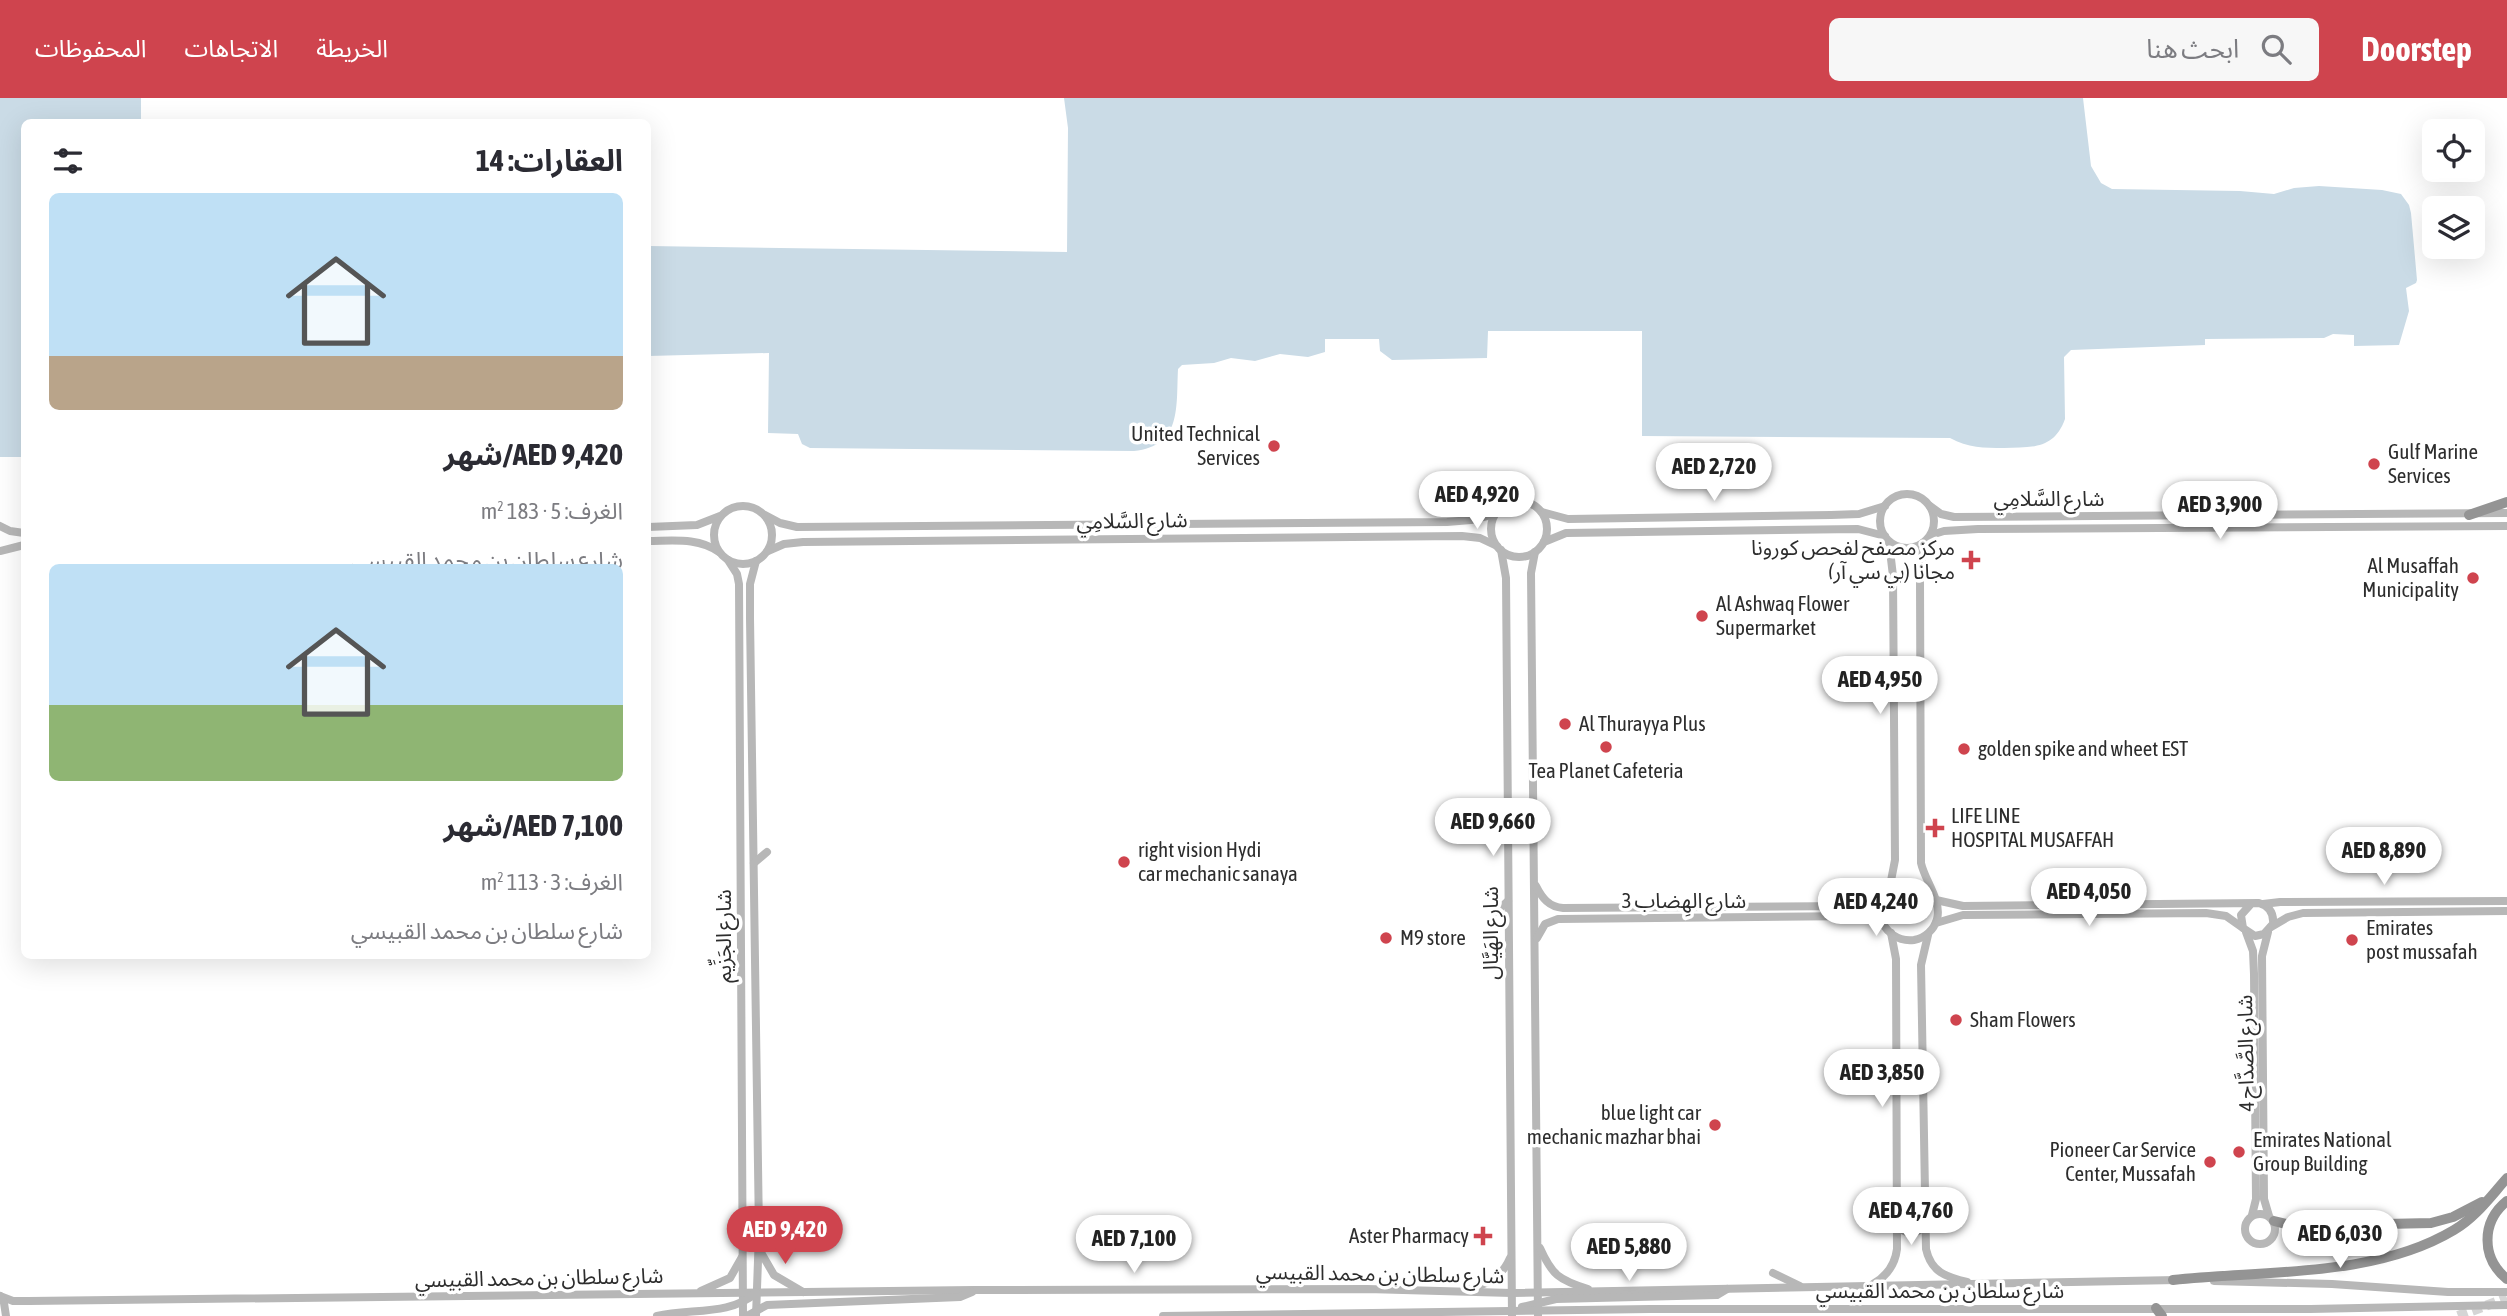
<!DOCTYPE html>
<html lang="ar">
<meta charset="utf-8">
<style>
body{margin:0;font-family:"Asap Condensed","Noto Sans Arabic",sans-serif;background:#f7f7f7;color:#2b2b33;direction:rtl;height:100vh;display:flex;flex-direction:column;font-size:26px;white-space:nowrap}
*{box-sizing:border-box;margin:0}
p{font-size:23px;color:#7c7c81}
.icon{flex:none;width:38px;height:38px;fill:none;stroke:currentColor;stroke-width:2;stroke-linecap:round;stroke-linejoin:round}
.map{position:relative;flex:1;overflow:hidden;direction:ltr}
.sheet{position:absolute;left:21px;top:21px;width:630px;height:840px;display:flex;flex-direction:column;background:#fff;border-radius:10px;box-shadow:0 7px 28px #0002;direction:rtl}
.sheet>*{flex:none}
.tools{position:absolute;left:2422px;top:21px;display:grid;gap:14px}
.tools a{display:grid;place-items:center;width:63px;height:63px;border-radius:10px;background:#fff;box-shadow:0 7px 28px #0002;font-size:35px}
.price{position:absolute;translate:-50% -60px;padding:0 16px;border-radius:24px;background:#fff;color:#222;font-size:23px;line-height:46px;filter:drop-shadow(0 2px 4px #0008)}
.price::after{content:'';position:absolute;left:50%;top:42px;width:21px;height:16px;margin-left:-10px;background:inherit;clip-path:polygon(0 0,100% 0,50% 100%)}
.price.selected{background:#cf444e;color:#fff}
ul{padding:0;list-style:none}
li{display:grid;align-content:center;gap:14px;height:371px;padding:0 28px}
li span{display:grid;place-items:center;height:217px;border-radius:10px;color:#555}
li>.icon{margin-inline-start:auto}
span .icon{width:126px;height:126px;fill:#fffc;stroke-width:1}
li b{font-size:30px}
h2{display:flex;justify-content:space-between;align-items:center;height:84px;padding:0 28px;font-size:30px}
header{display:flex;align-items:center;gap:42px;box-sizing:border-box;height:98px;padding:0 35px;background:#cf444e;color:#fff}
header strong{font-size:33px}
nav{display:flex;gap:38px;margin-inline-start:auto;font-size:24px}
.search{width:490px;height:63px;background:#f7f7f7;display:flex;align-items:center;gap:18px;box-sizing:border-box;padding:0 24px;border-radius:10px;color:#7c7c81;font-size:26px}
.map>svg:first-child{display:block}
.water{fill:#cadbe6}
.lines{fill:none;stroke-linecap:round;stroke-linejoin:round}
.highway-tunnel{stroke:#d5d5d5;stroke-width:10;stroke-dasharray:10 5;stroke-linecap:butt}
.secondary{stroke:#b7b7b7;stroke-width:8}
.highway{stroke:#949494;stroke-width:10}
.poi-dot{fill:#cf444e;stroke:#fff;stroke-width:2.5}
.labels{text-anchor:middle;stroke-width:7;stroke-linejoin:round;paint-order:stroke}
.poi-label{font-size:21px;fill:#2d2d2d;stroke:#fff;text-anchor:start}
.street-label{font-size:21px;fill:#2d2d2d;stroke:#fff}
</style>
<header>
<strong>Doorstep</strong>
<div class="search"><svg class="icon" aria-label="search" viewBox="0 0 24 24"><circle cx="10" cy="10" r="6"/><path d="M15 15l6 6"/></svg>ابحث هنا</div>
<nav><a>الخريطة</a><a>الاتجاهات</a><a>المحفوظات</a></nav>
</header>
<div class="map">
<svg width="2507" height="1218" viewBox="0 0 2507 1218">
<rect width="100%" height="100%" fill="#fff"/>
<g class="water">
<polygon points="0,0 141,0 141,24 24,24 24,359 0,359"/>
<path d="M1064 0H2083L2091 68 2101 85 2112 91 2240 93 2274 96 2294 90 2319 88 2382 92 2401 96 2409 107 2411 115 2417 182 2416 185 2406 190 2409 213 2399 247 2354 248V237L2333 236 2324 240 2205 241V247L2071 252 2064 259 2065 321C2054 352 2031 349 2004 350 1984 350 1968 350 1950 340L1642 338V233H1488L1487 260 1392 262 1380 253 1379 241H1325V254L1308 259 1280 256 1255 263 1231 260 1214 265 1182 267 1178 271C1176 309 1182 348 1134 353L810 350 802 346 798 336 768 335 769 255 648 258V148L1067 154 1068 30Z"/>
</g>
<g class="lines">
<polyline class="highway-tunnel" points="2458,1218 2507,1200"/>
<g class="secondary">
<circle cx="1907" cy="423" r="27"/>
<circle cx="1519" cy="431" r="28"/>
<circle cx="743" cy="437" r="29"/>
<polyline points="1930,408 1941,416 1954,419 2507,415"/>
<polyline points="1542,414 1568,421 1831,417 1859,416 1885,408"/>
<polyline points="765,417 780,425 797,429 1447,424 1471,422 1495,416"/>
<polyline points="0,428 10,433 24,435"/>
<polyline points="648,429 697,427 720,418"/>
<polyline points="1931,437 1944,433 1978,431 2507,428"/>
<path d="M648 443C672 443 698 439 719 454"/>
<polyline points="1544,444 1566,435 1858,431 1885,438"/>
<path d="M1923 445 1920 483 1921 765C1925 783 1942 803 1937 821 1934 832 1925 840 1914 842 1907 843 1899 841 1893 837 1860 813 1901 764 1932 796"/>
<polyline points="1501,452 1506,480 1512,1218"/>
<polyline points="0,453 24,447"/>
<polyline points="768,453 784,446 803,444 1462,438 1480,440 1497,448"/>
<polyline points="1535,454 1531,475 1538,1218"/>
<polyline points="728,462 737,476 739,486 743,1218"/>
<polyline points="756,463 750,486 750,520 759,1135 756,1218"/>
<polyline points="1495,714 1507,727"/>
<polyline points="754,765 767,754"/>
<path d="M1536 788C1542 800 1549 809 1563 810L1858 808 1885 799"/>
<polyline points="1889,793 1895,762 1893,478 1889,444"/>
<path d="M1936 802 1963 808 2259 805C2269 808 2274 815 2273 826L2264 836 2255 838 2243 830 2241 817 2250 807"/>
<polyline points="2263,806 2280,804 2507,803"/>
<polyline points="1496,814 1508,803"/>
<polyline points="1936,825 1963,817 2206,815 2226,818 2243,830"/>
<polyline points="2271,829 2288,819 2303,815 2507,813"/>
<polyline points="2246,834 2253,853 2254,876 2256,1101 2252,1117"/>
<polyline points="2268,834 2262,858 2264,1101 2269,1118"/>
<path d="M1928 837 1921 867 1926 1151C1931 1174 1946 1179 1967 1184"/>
<polyline points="1537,840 1545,826 1558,821 1861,818 1872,820 1883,827"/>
<circle cx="2260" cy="1131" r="15"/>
<path d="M1897 1125C1904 1138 1918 1138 1926 1125"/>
<path d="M1540 1150C1552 1177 1559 1182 1588 1191"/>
<polyline points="759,1151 774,1177 803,1194"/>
<polyline points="1773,1175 1800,1188"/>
<polyline points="2214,1183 2332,1186 2448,1194 2507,1194"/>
<path d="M1873 1186C1887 1178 1895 1167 1897 1151L1896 861 1891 835"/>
<path d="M1470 1191C1489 1185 1502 1179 1510 1160"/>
<polyline points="701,1193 730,1180 742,1159"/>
<polyline points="0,1198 13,1203 29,1203 974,1192 1367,1191 1512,1195 2177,1182"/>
<polyline points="0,1198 4,1205 6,1218"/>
<polyline points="1522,1209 1556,1201 1717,1197 1727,1191"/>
<path d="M657 1218C691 1210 729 1218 756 1195"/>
<polyline points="747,1218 767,1207 960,1199 972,1194"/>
<polyline points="1163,1218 1650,1211 2310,1211 2507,1207"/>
</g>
<g class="highway">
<polyline points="2469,417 2507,404"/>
<path d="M2507 1103C2481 1124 2481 1160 2507 1181"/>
<polyline points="2274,1123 2294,1128 2431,1125 2453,1119 2482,1104"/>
<path d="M2173 1182C2264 1172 2374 1180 2454 1132 2476 1119 2490 1099 2507 1080"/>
<polyline points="2156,1210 2162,1218"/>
</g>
</g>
<g class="poi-dot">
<circle cx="1274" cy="348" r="7"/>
<circle cx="2374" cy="366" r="7"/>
<path d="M1967.5 451.5h7v7h7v7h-7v7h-7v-7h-7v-7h7z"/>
<circle cx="2473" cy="480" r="7"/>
<circle cx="1702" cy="518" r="7"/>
<circle cx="1565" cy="626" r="7"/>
<circle cx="1606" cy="649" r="7"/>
<circle cx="1964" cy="651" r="7"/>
<path d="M1931.5 719.5h7v7h7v7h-7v7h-7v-7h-7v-7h7z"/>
<circle cx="1124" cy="764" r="7"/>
<circle cx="1386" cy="840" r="7"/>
<circle cx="2352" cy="842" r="7"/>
<circle cx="1956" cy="922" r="7"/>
<circle cx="1715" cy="1027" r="7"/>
<circle cx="2239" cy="1054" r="7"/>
<circle cx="2210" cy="1064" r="7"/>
<path d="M1479.5 1127.5h7v7h7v7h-7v7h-7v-7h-7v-7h7z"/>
</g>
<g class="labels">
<g class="poi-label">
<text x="1260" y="343" text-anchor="end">United Technical<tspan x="1260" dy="24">Services</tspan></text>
<text x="2388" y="361">Gulf Marine<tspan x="2388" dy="24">Services</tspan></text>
<text x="1955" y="457" text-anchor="end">مركز مصفح لفحص كورونا<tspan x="1955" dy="24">(بي سي آر) مجانا</tspan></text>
<text x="2459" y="475" text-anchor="end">Al Musaffah<tspan x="2459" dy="24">Municipality</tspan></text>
<text x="1716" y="513">Al Ashwaq Flower<tspan x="1716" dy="24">Supermarket</tspan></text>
<text x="1579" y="633">Al Thurayya Plus</text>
<text x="1978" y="658">golden spike and wheet EST</text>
<text x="1606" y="680" text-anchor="middle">Tea Planet Cafeteria</text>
<text x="1951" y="725">LIFE LINE<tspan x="1951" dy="24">HOSPITAL MUSAFFAH</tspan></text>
<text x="1138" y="759">right vision Hydi<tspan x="1138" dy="24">car mechanic sanaya</tspan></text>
<text x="2366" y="837">Emirates<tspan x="2366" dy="24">post mussafah</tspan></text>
<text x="1400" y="847">M9 store</text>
<text x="1970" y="929">Sham Flowers</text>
<text x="1701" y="1022" text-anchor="end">blue light car<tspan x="1701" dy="24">mechanic mazhar bhai</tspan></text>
<text x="2253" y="1049">Emirates National<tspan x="2253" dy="24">Group Building</tspan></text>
<text x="2196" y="1059" text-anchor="end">Pioneer Car Service<tspan x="2196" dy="24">Center, Mussafah</tspan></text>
<text x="1469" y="1145" text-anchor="end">Aster Pharmacy</text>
</g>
<g class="street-label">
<text x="2049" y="408">شارع السَّلامِي</text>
<text transform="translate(1132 423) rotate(-1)" y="7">شارع السَّلامِي</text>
<text x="1684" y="810">شارع الهِضاب 3</text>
<text transform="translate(1491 835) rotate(-90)" y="7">شارع الهَيَّال</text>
<text transform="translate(724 838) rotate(-90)" y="7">شارع الجَزِّيم</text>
<text transform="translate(2246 955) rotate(-91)" y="7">شارع الصَّدَّاح 4</text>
<text transform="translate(1380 1176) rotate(1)" y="7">شارع سلطان بن محمد القبيسي</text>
<text transform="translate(539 1180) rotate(-1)" y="7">شارع سلطان بن محمد القبيسي</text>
<text x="1940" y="1200">شارع سلطان بن محمد القبيسي</text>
</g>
</g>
</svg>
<div class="tools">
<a><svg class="icon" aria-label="locate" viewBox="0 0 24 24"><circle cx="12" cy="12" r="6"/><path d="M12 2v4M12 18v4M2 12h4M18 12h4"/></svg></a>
<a><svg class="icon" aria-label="layers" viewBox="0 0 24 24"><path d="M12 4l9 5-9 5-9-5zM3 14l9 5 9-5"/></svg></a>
</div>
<b class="price" style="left:1714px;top:405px">AED 2,720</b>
<b class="price" style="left:1477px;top:433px">AED 4,920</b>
<b class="price" style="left:2220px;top:443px">AED 3,900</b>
<b class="price" style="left:1880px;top:618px">AED 4,950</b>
<b class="price" style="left:1493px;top:760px">AED 9,660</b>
<b class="price" style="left:2384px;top:789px">AED 8,890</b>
<b class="price" style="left:2089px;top:830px">AED 4,050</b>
<b class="price" style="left:1876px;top:840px">AED 4,240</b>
<b class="price" style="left:1882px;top:1011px">AED 3,850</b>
<b class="price" style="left:1911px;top:1149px">AED 4,760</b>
<b class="price selected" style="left:785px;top:1168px">AED 9,420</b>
<b class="price" style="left:2340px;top:1172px">AED 6,030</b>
<b class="price" style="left:1134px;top:1177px">AED 7,100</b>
<b class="price" style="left:1629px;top:1185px">AED 5,880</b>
<section class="sheet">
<h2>العقارات: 14<svg class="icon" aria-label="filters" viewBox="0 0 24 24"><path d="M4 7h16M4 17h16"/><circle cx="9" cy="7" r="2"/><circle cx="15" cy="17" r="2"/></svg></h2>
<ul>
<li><span style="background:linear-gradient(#bfe0f5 75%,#b9a48a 0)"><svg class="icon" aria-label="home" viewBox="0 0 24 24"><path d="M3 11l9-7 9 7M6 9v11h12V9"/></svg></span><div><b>AED 9,420/شهر</b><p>الغرف: 5 · 183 m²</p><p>شارع سلطان بن محمد القبيسي</p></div></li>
<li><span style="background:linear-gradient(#bfe0f5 65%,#8fb573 0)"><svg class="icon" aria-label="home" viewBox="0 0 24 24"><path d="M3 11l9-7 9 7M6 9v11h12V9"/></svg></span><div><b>AED 7,100/شهر</b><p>الغرف: 3 · 113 m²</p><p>شارع سلطان بن محمد القبيسي</p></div></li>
</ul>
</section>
</div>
